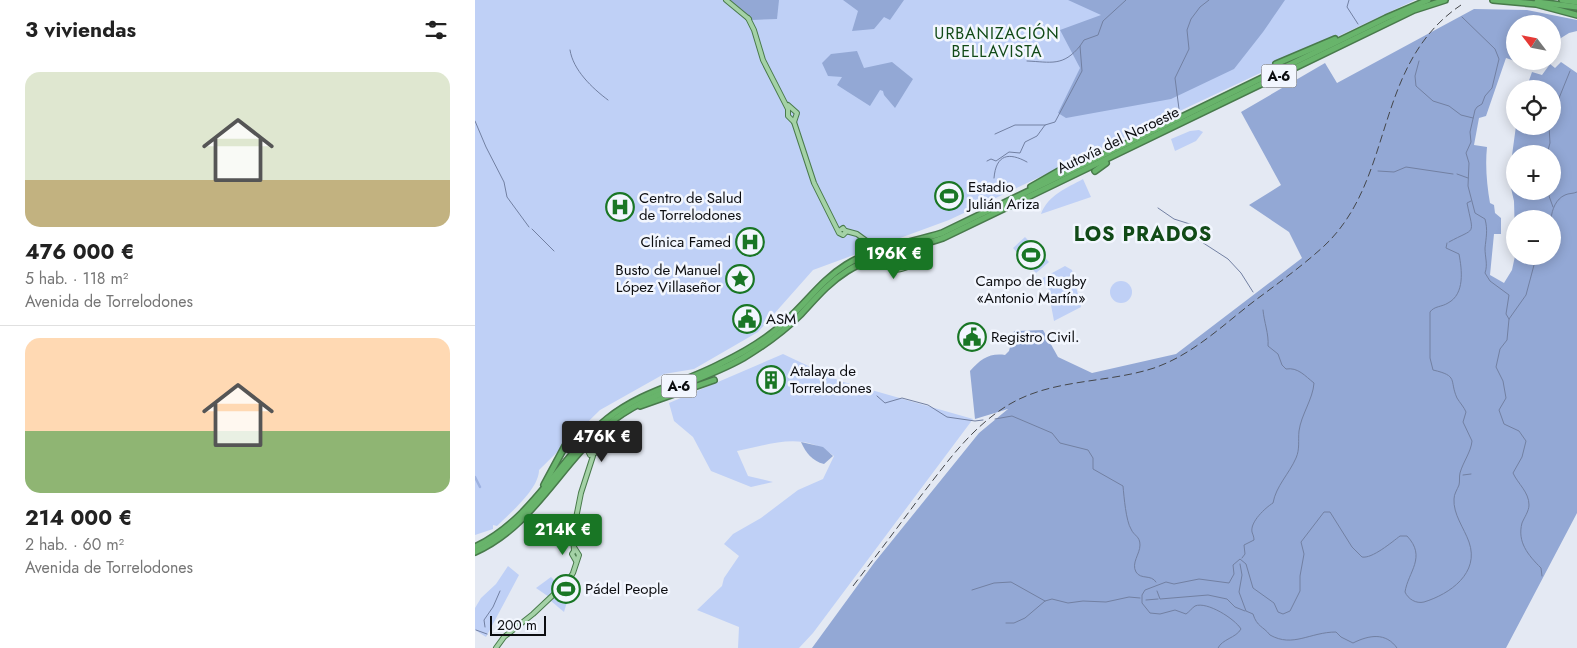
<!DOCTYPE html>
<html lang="es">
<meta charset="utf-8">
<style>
body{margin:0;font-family:Jost,sans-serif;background:#f6f6f6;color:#222;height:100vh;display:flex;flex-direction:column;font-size:19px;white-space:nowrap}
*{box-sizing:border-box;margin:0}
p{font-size:16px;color:#767676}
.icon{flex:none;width:28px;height:28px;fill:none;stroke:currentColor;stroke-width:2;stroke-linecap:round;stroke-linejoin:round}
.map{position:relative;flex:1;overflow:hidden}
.panel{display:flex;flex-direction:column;background:#fff;width:475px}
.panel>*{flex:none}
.needle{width:32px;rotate:302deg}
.buttons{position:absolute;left:1031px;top:15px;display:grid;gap:10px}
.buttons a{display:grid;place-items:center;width:55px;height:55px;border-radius:50%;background:#fff;box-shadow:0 2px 12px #0003;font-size:25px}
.scale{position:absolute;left:15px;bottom:12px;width:56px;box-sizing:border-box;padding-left:5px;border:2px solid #0c0d10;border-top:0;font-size:14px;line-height:18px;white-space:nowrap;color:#0c0d10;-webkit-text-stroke:4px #f2f6fe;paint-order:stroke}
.price{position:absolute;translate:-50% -42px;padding:0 11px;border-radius:5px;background:#197625;color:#fff;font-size:16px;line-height:32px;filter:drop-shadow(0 1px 2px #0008)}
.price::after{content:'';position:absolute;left:50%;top:30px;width:15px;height:11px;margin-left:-8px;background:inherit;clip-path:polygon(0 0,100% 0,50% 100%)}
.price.active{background:#222;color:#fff}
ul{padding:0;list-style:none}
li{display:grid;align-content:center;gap:10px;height:265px;padding:0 25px}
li+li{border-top:1px solid #e0e0e0}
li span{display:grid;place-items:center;height:155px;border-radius:15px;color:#555}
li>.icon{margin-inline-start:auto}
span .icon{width:90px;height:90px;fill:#fffc;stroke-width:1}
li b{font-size:21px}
h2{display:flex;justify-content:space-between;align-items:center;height:60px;padding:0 25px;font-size:21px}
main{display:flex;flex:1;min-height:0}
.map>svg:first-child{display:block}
.green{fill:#bfd0f6}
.forest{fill:#93a8d5;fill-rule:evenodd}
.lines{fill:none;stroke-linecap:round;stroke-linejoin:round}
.stream{stroke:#7280a2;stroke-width:1}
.canal{stroke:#9eb2e0;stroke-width:2.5}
.major-casing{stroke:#487a4b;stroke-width:6}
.highway-casing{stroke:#487a4b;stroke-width:8}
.major{stroke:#a4d2a6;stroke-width:4}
.highway{stroke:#68b46b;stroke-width:5}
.rail{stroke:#44464a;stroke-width:1;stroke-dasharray:8 4;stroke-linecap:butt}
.major-bridge-casing{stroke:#487a4b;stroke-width:6;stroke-linecap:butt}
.major-bridge{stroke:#a4d2a6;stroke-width:4}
.labels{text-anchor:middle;stroke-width:5;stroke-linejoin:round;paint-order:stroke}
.shield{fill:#f2f6fe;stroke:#515357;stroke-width:1}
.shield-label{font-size:14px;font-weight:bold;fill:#0c0d10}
.street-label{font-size:15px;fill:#0c0d10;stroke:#f2f6fe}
.poi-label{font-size:15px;fill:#0c0d10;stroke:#f2f6fe;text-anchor:start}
.neighbourhood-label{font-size:16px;letter-spacing:1px;fill:#114a17;stroke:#f2f6fe}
.district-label{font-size:20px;font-weight:bold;letter-spacing:1px;fill:#114a17;stroke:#f2f6fe}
</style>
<main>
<section class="panel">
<h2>3 viviendas<svg class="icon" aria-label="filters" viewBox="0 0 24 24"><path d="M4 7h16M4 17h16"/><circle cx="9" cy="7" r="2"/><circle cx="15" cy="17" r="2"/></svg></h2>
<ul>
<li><span style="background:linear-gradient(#dfe7d0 70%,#c2b280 0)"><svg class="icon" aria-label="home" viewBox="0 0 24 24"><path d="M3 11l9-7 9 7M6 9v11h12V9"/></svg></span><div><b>476 000 €</b><p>5 hab. · 118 m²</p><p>Avenida de Torrelodones</p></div></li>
<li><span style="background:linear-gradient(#ffd9b3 60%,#8fb573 0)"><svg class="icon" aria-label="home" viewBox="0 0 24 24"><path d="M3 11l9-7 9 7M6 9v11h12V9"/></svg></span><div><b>214 000 €</b><p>2 hab. · 60 m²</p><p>Avenida de Torrelodones</p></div></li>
</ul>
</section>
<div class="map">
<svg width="1102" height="648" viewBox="0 0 1102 648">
<rect width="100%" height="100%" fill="#e4e9f3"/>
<g class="green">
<path d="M0 0H940L474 220 338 270 283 332 219 369 189 374 125 410 64 470C64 489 35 513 22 526L18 525V529L0 535Z"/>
<polygon points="724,130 728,132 721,141 700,151 696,139 715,131"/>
<path d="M608 179 616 197 566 214C573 195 592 188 608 179Z"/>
<polygon points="550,237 574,262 561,273 538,248"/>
<polygon points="590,266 597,270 606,307 579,321 573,289 566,279"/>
<circle cx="646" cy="292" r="11"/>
<path d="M308 354 365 381 498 419 338 633 324 648H263L264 627 222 610 247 586 249 578 264 556 249 544 258 534 286 518 323 490 348 479 359 456C328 431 298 444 262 451L273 476 298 482 276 487 236 471 218 437 199 421 194 403Z"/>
<polygon points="33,566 44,575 11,637 0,630 0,608 6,598 21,584"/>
<polygon points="76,577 85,586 74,597 61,588"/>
<polygon points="99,578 89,612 76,601"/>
</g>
<g class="forest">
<polygon points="255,0 304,0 302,19 277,20"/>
<polygon points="368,0 429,0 415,20 409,17 399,29 377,31 383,11"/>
<polygon points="593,0 810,0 788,32 759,69 696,99 591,118 583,113 605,68 585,30 626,15"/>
<path d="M999 9 1052 10 1102 20V31L1094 33 1078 43V24H1040V61L1031 58 1011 116 1004 118 999 145 1012 147C1010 166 1012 186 1015 203L1019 205 1020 213 1026 218V234H1019L1015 275 1029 283 1037 270 1040 256H1078V219H1040V239L1039 201 1035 184V170L1041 126H1078V89H1051L1057 72 1067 75 1075 64 1080 68 1086 62 1102 73V513L1031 648H337L399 563 504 433 533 409 500 419 495 371C506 359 514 353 530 355L534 351 539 331 568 330 583 357 617 373 701 354 827 258 814 232 774 205 806 185 766 112 850 63 862 83ZM1040 154H1078V191H1040Z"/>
<polygon points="382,51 389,68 417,62 438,79 420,108 409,95 408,91 405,90 395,106 362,85 367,77 353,76 347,63 356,54"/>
<path d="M326 442 348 447 358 456 349 464C337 461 331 453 326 442Z"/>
</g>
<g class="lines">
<g class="stream">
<polyline points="874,0 872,7 883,24"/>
<path d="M987 17 1020 49 1024 59 1017 88 1010 96 1007 104 1002 107 1000 110 995 132 996 142 991 153 994 163 993 186 1000 213 1010 219C1013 230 1011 238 1010 248 1010 258 1013 264 1010 273L1015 281 1034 295 1031 314 1034 319"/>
<path d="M95 50C98 70 117 88 133 100"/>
<path d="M552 61C576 62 588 67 605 46"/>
<polyline points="944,61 940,76 941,86 958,101 974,106 986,115 998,118"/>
<polyline points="704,109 700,78 714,49 712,30 716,19 725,7 734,0"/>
<polyline points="1078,113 1095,71"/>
<polyline points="0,121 11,147 29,182 32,197 54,227"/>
<polyline points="520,134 540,125 570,125"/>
<polyline points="1072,154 1075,143 1074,126"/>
<polyline points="512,161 516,159 521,161 534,152 545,153 550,142 562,136 570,125 580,122 607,71 605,46 609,40 623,35 628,21 651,0"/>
<polyline points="903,171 919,172 931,167 978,174"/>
<polyline points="982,174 993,178"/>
<path d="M519 178C521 154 534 152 552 162"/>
<polyline points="1078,179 1078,186"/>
<polyline points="1076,191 1074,196 1078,207"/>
<polyline points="683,208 699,219 718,225 716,235 753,259 766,273 778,292"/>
<path d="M1076 219C1077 209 1081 199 1090 195 1094 193 1098 194 1102 192"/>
<polyline points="57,229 79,251"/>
<path d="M974 242C1001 227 999 237 992 203L996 201"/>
<path d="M1065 256 1059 265 1051 295 1034 319 1032 340 1025 349 1021 367 1028 381 1031 398 1024 410 1029 424 1044 431 1051 441 1047 457 1038 473C1043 484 1054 492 1054 505 1054 511 1049 518 1047 523 1042 542 1053 555 1066 568L1067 576"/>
<polyline points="402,396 410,403 427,398 453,405 472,417 500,421 508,420"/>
<path d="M520 419 537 416 577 433 585 443 613 450 618 458V469L648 486C649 497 651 521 656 529 659 536 665 536 665 545 665 554 656 563 661 572 666 580 676 574 681 582"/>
<polyline points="988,475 996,474"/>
<path d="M767 558 770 554 769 545 779 540C779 537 778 535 777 532 775 522 790 508 798 503 801 486 814 474 821 458 825 449 823 441 824 431 826 415 838 399 839 383 830 376 823 367 811 369L807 365 803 354 793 346C794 334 789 322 788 310"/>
<path d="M765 564 767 575 764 592 771 611 778 614C782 627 788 626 795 635 818 648 835 632 861 632L866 637 878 643C894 635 911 632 922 648"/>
<polyline points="497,590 519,583 536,582 570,601"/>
<polyline points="682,591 685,599 733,595 752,599 760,607 770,611"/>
<polyline points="671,600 683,599"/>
<polyline points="531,623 539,623 550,618 570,601 577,599 593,603 608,601 631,602 654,597 665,598"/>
<polyline points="10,627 9,620 18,607 25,591"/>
<polyline points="1,630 12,634"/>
<path d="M743 648C747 639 761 638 766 629 760 619 732 601 720 606 717 608 714 612 711 614L700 610 685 614 675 613 667 603V595L670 590 691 582 699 584 724 579 754 583 759 574 758 565 765 559 771 564 778 588 799 603 803 612 808 614 815 611 825 591V576L829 554 826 542 849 512H855L877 547 887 557C897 559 917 542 925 536H932C952 557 933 572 930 592 933 599 941 604 949 602 975 594 1005 573 994 542 989 528 978 514 979 499 979 494 982 490 984 485 985 481 984 477 985 473 988 462 996 452 997 441L988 422 991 412C989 407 985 403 982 398 974 380 984 376 958 370L955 358V312C959 306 967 307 973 303 990 294 987 270 984 254L971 248 972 243"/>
</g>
<polyline class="canal" points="0,477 5,487"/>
<defs>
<g id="major">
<polyline points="251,0 274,19"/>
<polyline points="273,18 279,30 288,60 313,109 313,116 319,122 339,183 364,233 368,235 371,232 368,228 364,231"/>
<polyline points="313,105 322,113 319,122"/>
<polyline points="371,231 382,234 393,242"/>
<path d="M410 263C420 274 426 269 438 265 445 263 440 267 445 261L443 257H437L433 267"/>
<polygon points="109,426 112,427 114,434 108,429"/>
<polyline points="120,453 123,446"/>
<polyline points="115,455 114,453 117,448"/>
<polyline points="101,561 97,554 99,551 98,533 106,493 118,456 118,446"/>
<polyline points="21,648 29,637 58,614 93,581 98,573 104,555 99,547"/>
</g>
<g id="highway">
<polyline points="1018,0 1061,4 1102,15"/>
<polyline points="1087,0 1102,2"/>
<polyline points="1062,2 1102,7"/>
<polyline points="801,64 860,39"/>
<polyline points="620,171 631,163"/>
<polyline points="556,187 605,159"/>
<polyline points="165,406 239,380"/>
<polyline points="69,485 90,446"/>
<path d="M0 547C59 519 84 458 132 419 168 390 208 384 247 363 270 352 295 337 313 319 333 301 347 280 371 265 399 247 436 243 467 233L911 18 953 0"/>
<path d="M0 552C58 526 83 467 130 427 170 392 222 384 268 358 288 346 308 332 325 315 340 299 353 283 372 271 401 253 436 249 468 238L939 10 970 0"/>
</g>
</defs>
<use href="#major" class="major-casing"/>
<use href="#highway" class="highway-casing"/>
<use href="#major" class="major"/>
<use href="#highway" class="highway"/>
<path class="rail" d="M378 586C401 556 423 527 445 497 470 465 494 430 530 407 575 378 630 384 679 368 717 355 747 326 778 302 802 284 826 267 848 247 921 180 897 65 986 5"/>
<defs>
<g id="major-bridge">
<polyline points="393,242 410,263"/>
<polyline points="114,434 118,446"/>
</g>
</defs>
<use href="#major-bridge" class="major-bridge-casing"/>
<use href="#major-bridge" class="major-bridge"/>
</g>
<defs>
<symbol id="stadium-ring" viewBox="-11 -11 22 22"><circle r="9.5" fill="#f2f6fe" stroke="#197625" stroke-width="1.5"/><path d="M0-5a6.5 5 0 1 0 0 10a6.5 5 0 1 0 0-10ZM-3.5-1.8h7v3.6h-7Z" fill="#197625"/></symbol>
<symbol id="hospital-ring" viewBox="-11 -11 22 22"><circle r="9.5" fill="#f2f6fe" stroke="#197625" stroke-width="1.5"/><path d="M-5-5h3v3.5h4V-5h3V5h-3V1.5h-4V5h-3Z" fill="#197625"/></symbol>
<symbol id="sight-ring" viewBox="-11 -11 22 22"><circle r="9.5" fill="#f2f6fe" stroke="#197625" stroke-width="1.5"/><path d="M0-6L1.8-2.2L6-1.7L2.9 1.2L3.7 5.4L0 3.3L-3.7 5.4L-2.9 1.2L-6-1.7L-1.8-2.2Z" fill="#197625"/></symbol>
<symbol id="civic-ring" viewBox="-11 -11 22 22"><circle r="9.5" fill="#f2f6fe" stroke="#197625" stroke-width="1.5"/><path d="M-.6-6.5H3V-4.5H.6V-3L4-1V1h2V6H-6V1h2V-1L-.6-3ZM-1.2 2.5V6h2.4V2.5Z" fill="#197625"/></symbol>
<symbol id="building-ring" viewBox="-11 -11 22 22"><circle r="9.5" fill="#f2f6fe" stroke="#197625" stroke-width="1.5"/><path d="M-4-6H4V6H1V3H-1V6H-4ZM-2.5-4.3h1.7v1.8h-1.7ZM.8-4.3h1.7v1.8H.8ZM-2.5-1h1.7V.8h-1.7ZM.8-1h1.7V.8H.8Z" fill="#197625"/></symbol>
</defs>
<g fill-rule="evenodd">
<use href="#stadium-ring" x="458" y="180" width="32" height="32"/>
<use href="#hospital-ring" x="129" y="191" width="32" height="32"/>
<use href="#hospital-ring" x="259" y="226" width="32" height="32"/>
<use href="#stadium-ring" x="540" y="239" width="32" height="32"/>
<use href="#sight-ring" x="249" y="263" width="32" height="32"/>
<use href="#civic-ring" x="256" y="303" width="32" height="32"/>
<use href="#civic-ring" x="481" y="321" width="32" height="32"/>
<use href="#building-ring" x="280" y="364" width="32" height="32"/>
<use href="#stadium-ring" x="75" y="573" width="32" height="32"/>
</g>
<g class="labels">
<g class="shield">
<rect x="786.5" y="64.5" width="35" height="23" rx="4"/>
<rect x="186.5" y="374.5" width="35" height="23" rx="4"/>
</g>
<g class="shield-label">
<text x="804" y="81">A-6</text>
<text x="204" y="391">A-6</text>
</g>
<g class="street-label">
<text transform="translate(643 140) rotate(-26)" y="5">Autovía del Noroeste</text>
</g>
<g class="poi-label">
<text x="493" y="192">Estadio<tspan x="493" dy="17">Julián Ariza</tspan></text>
<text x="164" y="203">Centro de Salud<tspan x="164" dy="17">de Torrelodones</tspan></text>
<text x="256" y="247" text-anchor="end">Clínica Famed</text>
<text x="246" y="275" text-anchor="end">Busto de Manuel<tspan x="246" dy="17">López Villaseñor</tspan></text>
<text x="556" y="286" text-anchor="middle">Campo de Rugby<tspan x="556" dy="17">«Antonio Martín»</tspan></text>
<text x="291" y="324">ASM</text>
<text x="516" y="342">Registro Civil.</text>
<text x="315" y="376">Atalaya de<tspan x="315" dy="17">Torrelodones</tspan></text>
<text x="110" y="594">Pádel People</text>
</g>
<g class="neighbourhood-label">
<text x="522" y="39">URBANIZACIÓN<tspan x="522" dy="18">BELLAVISTA</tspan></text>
</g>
<g class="district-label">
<text x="668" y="241">LOS PRADOS</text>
</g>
</g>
</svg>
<div class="buttons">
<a><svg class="needle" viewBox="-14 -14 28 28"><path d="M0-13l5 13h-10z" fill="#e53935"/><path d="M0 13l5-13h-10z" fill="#767676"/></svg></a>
<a><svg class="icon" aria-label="locate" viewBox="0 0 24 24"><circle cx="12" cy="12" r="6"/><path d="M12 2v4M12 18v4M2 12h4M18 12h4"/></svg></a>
<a>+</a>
<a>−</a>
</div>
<div class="scale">200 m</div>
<b class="price" style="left:419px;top:280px">196K €</b>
<b class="price active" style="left:127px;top:463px">476K €</b>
<b class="price" style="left:88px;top:556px">214K €</b>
</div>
</main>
